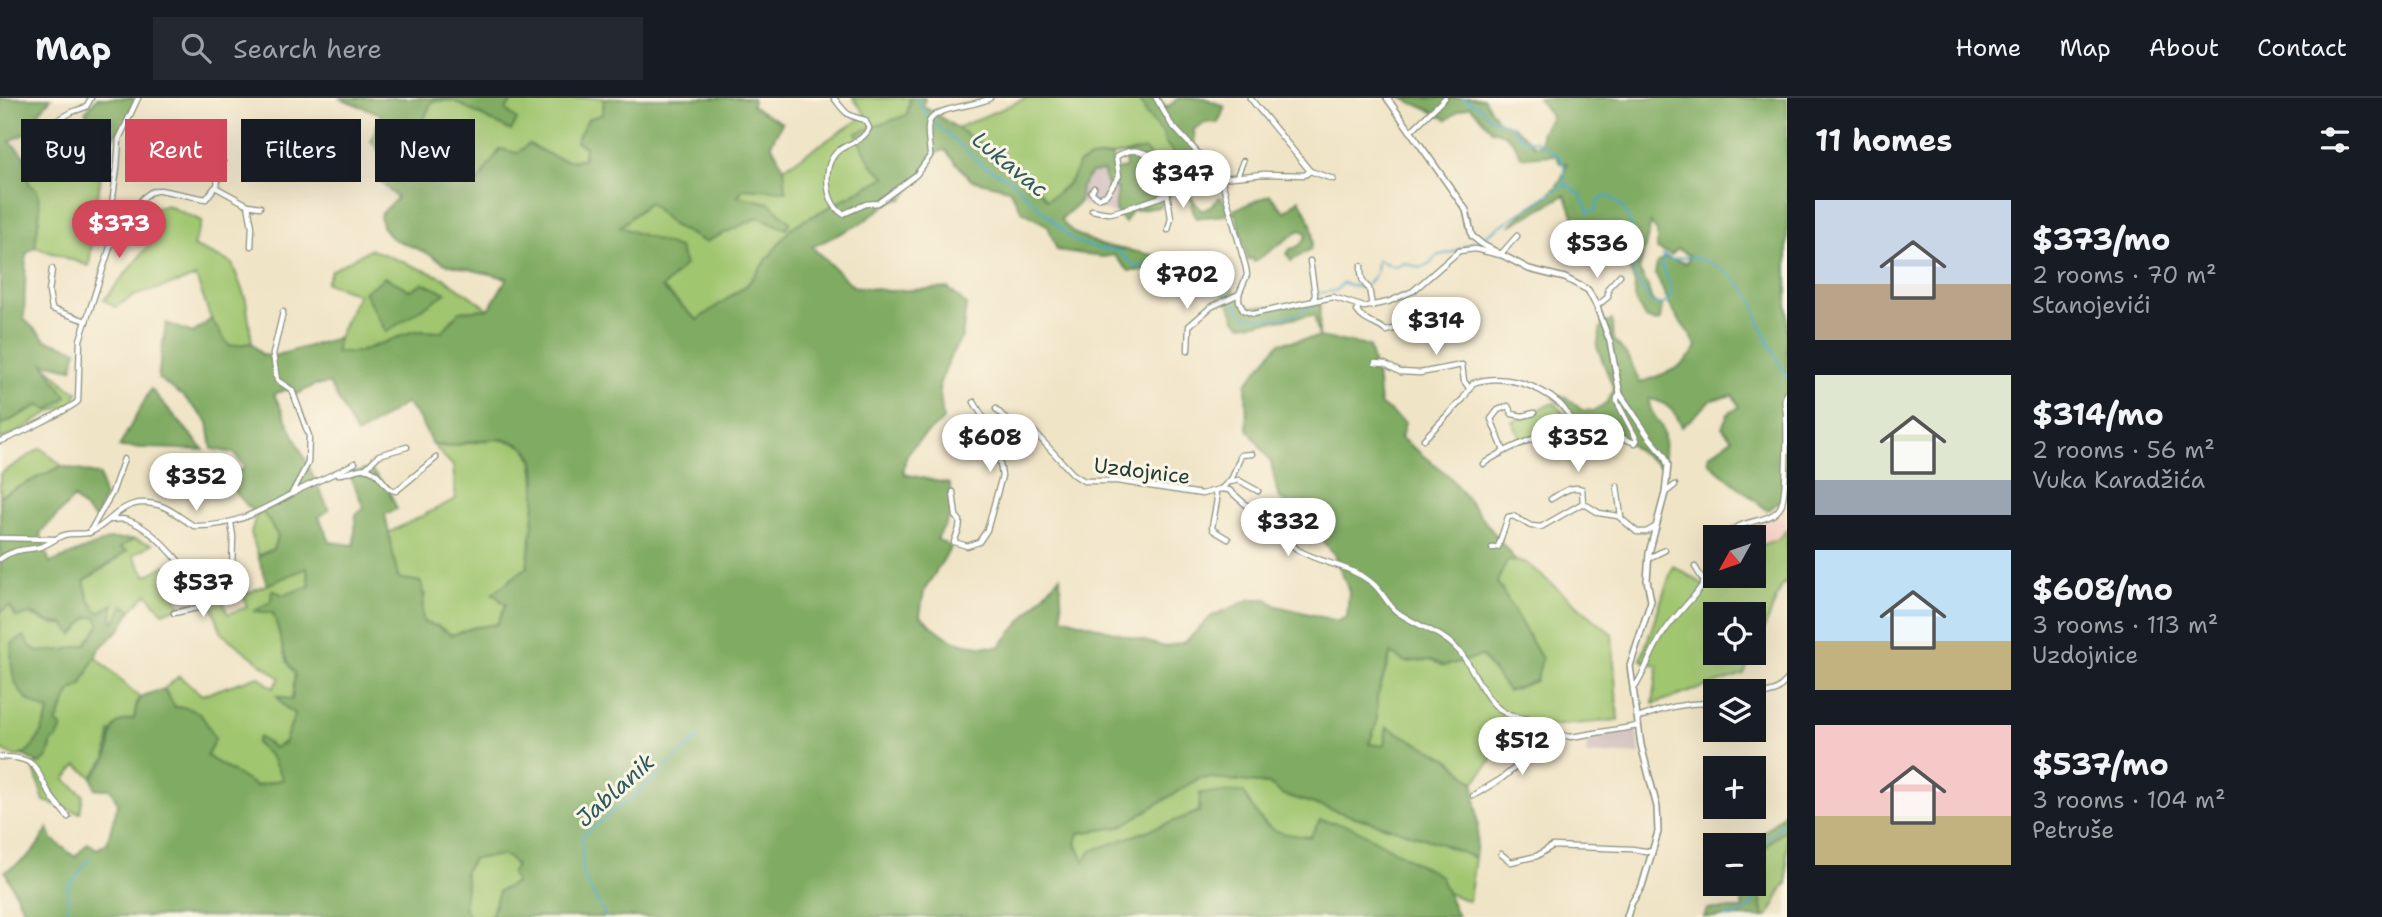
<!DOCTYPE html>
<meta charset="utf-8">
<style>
body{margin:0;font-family:"Shantell Sans",sans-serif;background:#242831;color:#f1f3f6;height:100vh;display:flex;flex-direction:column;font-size:26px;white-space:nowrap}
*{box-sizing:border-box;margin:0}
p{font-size:23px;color:#9ea1a6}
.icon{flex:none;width:38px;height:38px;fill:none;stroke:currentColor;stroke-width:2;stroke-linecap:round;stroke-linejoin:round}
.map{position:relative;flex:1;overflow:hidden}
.panel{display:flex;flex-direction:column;background:#171b24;width:595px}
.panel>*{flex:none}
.top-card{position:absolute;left:21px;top:21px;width:665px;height:63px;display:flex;gap:14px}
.needle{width:46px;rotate:230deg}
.controls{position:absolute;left:1703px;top:427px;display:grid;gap:14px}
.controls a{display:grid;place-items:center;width:63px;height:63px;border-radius:0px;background:#171b24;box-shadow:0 7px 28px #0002;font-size:35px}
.price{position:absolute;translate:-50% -60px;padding:0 16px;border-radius:24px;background:#fff;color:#222;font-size:23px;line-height:46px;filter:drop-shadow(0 2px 4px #0008)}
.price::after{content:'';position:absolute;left:50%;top:42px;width:21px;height:16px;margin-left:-10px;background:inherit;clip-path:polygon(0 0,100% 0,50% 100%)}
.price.selected{background:#d1495b;color:#fff}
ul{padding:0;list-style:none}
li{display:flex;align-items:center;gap:21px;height:175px;padding:0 28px}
li span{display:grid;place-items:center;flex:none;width:196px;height:140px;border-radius:0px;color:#555}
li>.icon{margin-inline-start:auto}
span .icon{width:84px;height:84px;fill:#fffc;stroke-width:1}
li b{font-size:30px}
h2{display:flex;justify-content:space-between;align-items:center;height:84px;padding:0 28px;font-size:30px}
.chip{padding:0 24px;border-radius:0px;background:#171b24;box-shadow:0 7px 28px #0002;font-size:24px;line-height:63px}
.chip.selected{background:#d1495b;color:#fff}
header{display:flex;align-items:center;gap:42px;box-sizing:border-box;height:98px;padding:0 35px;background:#171b24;border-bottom:2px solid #363941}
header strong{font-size:33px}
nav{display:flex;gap:38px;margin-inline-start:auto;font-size:24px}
.search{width:490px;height:63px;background:#242831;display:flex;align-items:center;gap:18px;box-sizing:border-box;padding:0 24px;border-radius:0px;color:#9ea1a6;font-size:26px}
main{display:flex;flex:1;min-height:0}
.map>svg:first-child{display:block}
.built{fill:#f6d2c5}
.industrial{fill:#d1bfbf}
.green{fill:#a0c670;stroke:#608252;stroke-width:2}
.forest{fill:#80ab62;stroke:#50744b;stroke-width:2;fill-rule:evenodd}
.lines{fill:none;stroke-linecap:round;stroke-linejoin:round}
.stream{stroke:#46a7c5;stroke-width:2}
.minor-casing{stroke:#88907d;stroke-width:7}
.tertiary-casing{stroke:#88907d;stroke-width:8}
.minor{stroke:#fff;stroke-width:4.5}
.tertiary{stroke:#fff;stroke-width:5}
.labels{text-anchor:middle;stroke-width:6;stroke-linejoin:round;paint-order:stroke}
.street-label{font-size:21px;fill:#1f3d34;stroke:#fcf5e5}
.water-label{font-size:23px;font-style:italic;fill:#2b5d60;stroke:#fcf5e5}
</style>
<header>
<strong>Map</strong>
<div class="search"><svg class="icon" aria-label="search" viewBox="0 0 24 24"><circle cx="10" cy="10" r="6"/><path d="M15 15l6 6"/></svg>Search here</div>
<nav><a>Home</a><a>Map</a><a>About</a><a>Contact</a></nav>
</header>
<main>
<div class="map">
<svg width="1787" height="819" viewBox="0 0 1787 819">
<rect width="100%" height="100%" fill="#fcf5e5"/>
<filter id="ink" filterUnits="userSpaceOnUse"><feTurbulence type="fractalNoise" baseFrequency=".0143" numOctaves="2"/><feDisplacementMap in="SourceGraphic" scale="14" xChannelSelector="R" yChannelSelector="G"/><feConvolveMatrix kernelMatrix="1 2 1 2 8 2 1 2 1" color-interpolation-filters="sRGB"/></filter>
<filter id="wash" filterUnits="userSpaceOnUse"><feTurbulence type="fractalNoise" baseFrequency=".00686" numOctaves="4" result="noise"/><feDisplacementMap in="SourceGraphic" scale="28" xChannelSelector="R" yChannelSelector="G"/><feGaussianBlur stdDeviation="1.57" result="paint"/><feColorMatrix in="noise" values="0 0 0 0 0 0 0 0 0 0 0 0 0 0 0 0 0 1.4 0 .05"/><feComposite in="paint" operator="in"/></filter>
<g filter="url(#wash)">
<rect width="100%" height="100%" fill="#f0e4c6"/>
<polygon class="built" points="1769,415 1787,422 1787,432 1778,441 1754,450 1754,439 1719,439 1721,435 1744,424"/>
<g class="industrial">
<polygon points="1105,73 1118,91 1115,112 1118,117 1079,105 1081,89 1091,74"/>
<polygon points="1636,631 1640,656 1586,657 1588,637"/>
</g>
<g class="green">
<path d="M514 0H604L603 16 588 21 576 44 585 49 584 60C565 68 547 55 529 46L475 88 441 70 452 51 446 52 430 65 410 52 432 3H454L493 24Z"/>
<polygon points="853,0 910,0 911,2 887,78 792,129 747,187 697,222 662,189 619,129 649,103 672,127 705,144 759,119 737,98 744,90 786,93 784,70 866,17"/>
<path d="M1026 0H1135L1143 7 1146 16 1163 35 1165 44 1175 56 1170 66 1125 56 1091 60C1075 76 1066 90 1047 102L1025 76 1006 65 992 62 957 30Z"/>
<polygon points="24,58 103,60 89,168 35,149 40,110 29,86"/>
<polygon points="166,107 202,123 193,148 232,165 246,202 252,245 229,248 211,221 196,179 134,198 115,209 104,202 161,132 148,112"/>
<polygon points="370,151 444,180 489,211 460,213 442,234 414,233 359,254 336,254 338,240 358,196 326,185 331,173"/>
<polygon points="0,239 40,262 68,289 78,294 73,306 52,313 16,335 0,341"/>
<path d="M1555 305 1573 327 1522 344 1512 323C1528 319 1541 308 1555 305Z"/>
<path d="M497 341C505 343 518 344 524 349 543 363 532 444 531 468L493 496 506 507 497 526 472 530 452 537 438 528 424 525 421 515 425 496 398 480 388 435 456 401 453 368 432 346 443 349Z"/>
<polygon points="41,350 62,368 0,398 0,376"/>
<polygon points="263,414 278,438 273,451 258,458 251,435 256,417"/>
<polygon points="1787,432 1787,486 1783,485 1754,555 1754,516 1715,516 1715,555 1753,555 1744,576 1653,606 1658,568 1641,562 1673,468 1708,489 1715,470 1715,478 1726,478 1730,488 1736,478 1754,478 1754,450 1778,441"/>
<polygon points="133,441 152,446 133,457 146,478 166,467 185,494 175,500 181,508 163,515 147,496 131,512 123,507 116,523 112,522 107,509 99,515 89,502 84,483 115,463 126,453 119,450"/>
<polygon points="1507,463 1525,464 1612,536 1618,622 1528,630 1506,642 1474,685 1449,661 1387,630 1384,649 1369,646 1377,624 1377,599 1391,555 1405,564 1432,562 1444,568 1482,558 1542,561 1496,484"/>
<path d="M306 469 311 488 284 497 257 513 273 515C281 536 282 558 295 576L292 603 279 598 283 607 295 616 284 645 274 650 271 659 284 681 256 688 206 658 164 591 179 578 202 597 258 578 273 590 280 580 222 536 205 488 217 487 228 516 247 509 243 497Z"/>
<path d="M10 507C26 513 46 528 63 526 75 524 84 518 97 519L100 527 85 547 64 552 39 554 30 548C34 562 49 600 49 612 49 626 32 661 15 658 10 657 5 653 0 651V514Z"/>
<polygon points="95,558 140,600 137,603 134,621 110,634 106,660 92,679 77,667 65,681 83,697 80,715 44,703 33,668 48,659 52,643 62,629 56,625 70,594 82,586"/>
<polygon points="1201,679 1269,686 1282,696 1439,745 1475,760 1469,803 1447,795 1440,778 1310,739 1277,736 1257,718 1243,694 1083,763 1076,745 1079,735 1120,729"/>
<polygon points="1787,731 1787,785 1783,789 1768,819 1764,819 1754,766 1771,743"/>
<path d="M502 757 509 760 516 768V785L499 793 491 819H469C460 807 466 800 465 786 465 777 462 766 473 761 481 758 493 759 502 757Z"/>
</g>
<g class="forest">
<polygon points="0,0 51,0 34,21 39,29 10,43 24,58 29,86 37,92 40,110 35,149 26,156 24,221 46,242 77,252 72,271 43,265 67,299 49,312 39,307 0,328"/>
<polygon points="97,0 133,0 135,5 124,27 113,40 89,34 99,28 85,14"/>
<polygon points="339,0 514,0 506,12 517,22 511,33 454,3 432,3 419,32 402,35 407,48 380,54 371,43 381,16"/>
<path d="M604 0H753L752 8 782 25 771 46 784 70 786 93 744 90 738 98 769 105 790 124 786 131 759 119 705 144 672 127 649 104 620 129 679 150 685 167 662 190 697 222 747 187 792 129 886 79 871 66 856 35 907 17 910 0H925L923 8 985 48 992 62C1018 67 1031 83 1047 102 1062 93 1073 84 1078 66L1091 60 1112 58 1113 72 1126 70 1125 56 1144 51 1154 62 1170 66 1174 56 1165 44 1163 35 1146 16 1143 7 1135 0H1158L1167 10 1178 0H1205L1225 9 1218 25 1207 24 1194 31 1195 57 1192 60 1203 65 1178 83 1202 113 1210 109 1220 99 1231 113 1270 97 1285 114 1299 101C1308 118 1317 131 1311 151L1291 163 1287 156 1290 151C1300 149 1304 144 1307 135L1300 132 1254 164 1252 160 1248 162 1236 116 1196 120 1191 107 1193 103 1189 98 1183 97 1175 91 1160 109 1131 113 1125 125 1115 112 1118 91 1106 86 1104 73 1091 75 1081 89 1079 105 1061 121 1066 128 1076 136 1101 147 1184 163 1197 179 1209 172 1223 181 1249 209 1320 206 1319 239 1369 248 1378 285 1380 306 1405 325 1401 340 1449 378 1516 463H1507L1497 484 1542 561 1536 583 1508 593 1482 558 1444 568 1432 562 1405 564 1391 555 1377 599V624L1369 646 1384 648 1387 629 1449 661 1474 685 1478 731 1475 760 1439 745 1282 696 1269 686 1201 679 1120 729 1078 735 1076 746 1084 763 1091 753 1199 714 1200 695 1243 694C1265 731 1268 735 1310 739L1320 722 1350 728 1440 778 1458 819H491L499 793 516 785 511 776 516 768 509 760 502 757 473 761 464 774C471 789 458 803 469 819L26 818 5 773C28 761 36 753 48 730L52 741 75 759 88 745 97 751 107 745 118 705 110 691H95L92 679C96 674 103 668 106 661 115 643 103 623 134 621 138 595 140 599 164 591L175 609C200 608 205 621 215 641L207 658 256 688 283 681 271 659 256 645 259 639 274 650 284 645 295 616 283 607 277 598 292 602 295 576C282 558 281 536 273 515L255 513 271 503 272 492 284 497 310 488 307 470 267 487 258 458 273 451 278 438 263 414 256 417 226 384 245 369 234 355 212 351 208 324 185 300 158 280 166 225 193 235 211 221 229 248 252 245 262 257 274 258 338 240 336 254H359L414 233 442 234 460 213 489 211 507 180 446 166 425 154 391 140 382 128 380 117 397 100 378 81 397 72 410 52 430 65 446 52 452 50 442 70 475 88 500 51 517 55 529 46C546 55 565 68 584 60L585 49 576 43 588 21 603 16ZM945 52 971 82 1009 91 1022 113 1048 128 1057 152 1103 159 1114 157 1129 173 1175 172 1201 193 1211 183 1227 200 1235 221 1242 227 1314 217 1319 239 1279 245 1246 286 1247 330 1271 364 1278 398 1333 454 1349 493 1347 519 1338 523 1277 508 1267 501H1251L1212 518 1185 544 1165 549 1062 519 1060 478 999 549C960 548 948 544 920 517L924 493 951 449 937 441 951 417 950 386 904 376C901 351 926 337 943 322L939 287 951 257 962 239 966 207 948 190 890 193 853 188 812 149 860 126 891 103 903 101 936 55ZM330 286 357 337 406 305 419 320 432 346C454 352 475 340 497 341 510 341 528 348 533 360 541 382 530 444 527 469L493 495 506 507 497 526 472 530 452 537 437 528 424 525C419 509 427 501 421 484L398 480 385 416 397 411 388 391 372 373 363 372 350 377 364 410 356 416 354 447 330 444 319 419 329 412 274 296 288 291 295 297 315 287Z"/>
<path d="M1403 0H1483L1499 24 1513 28 1535 48 1541 46V35L1551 18 1538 0H1787V397L1768 413 1709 365 1708 358 1732 341 1722 329 1728 316 1739 309 1733 297 1712 302 1682 329C1676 314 1666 303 1649 301 1649 317 1659 320 1663 333 1666 345 1664 358 1663 370 1647 359 1623 345 1614 329L1582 328 1564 307 1553 299 1564 298 1582 312 1594 313 1607 304 1614 291 1597 249 1601 229 1612 222 1614 241 1629 260 1640 285C1666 274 1681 274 1697 249 1690 234 1680 225 1672 211 1665 200 1662 187 1655 176L1657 165 1665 160 1687 165 1689 158 1678 151 1671 157 1657 151V134L1651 125 1639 172C1642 178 1646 184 1648 189 1651 199 1650 205 1662 207L1660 222 1656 224 1645 220 1634 200 1635 186 1622 152 1595 157 1591 146 1598 131C1568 126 1577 121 1565 97L1510 128C1524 109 1551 102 1561 81 1564 76 1565 70 1567 65H1560L1556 57 1521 59 1515 46 1505 36 1492 32 1470 8 1458 13 1447 22C1434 12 1418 9 1403 0Z"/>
<polygon points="385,179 410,192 423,185 446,195 386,234 364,194"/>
<polygon points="151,291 204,352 119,349"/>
<path d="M62 368 100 377 104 400 95 421 74 400 40 435 50 465 110 441H133L120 450 127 453 84 483 89 502 99 515 113 506 112 522 115 523 124 507 131 512 121 530 99 551 82 586 70 594 56 625 62 629 57 641 52 643 48 659 40 666 22 657C39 647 43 631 49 613 15 601 9 579 12 546L24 538 30 548 39 554 64 552 85 547 100 527 96 519H88L73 537 64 526 51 525 33 516 16 519 10 508 0 514V398Z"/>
<polygon points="1787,713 1787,731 1771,743 1754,766 1754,748 1763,735"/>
<polygon points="1754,769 1764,819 1704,819 1707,811 1743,811 1739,786 1754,786"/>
</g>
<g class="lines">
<g class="stream">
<polyline points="916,0 928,19"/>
<path d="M1463 0 1483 11 1490 20 1509 27 1522 41 1537 43 1559 58 1564 68 1565 85 1580 96 1589 114 1595 113 1599 101 1607 98C1633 108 1639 150 1633 175L1651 204 1660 207 1668 204 1672 194 1662 168 1663 157 1673 162C1700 151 1737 177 1751 200 1756 209 1758 221 1762 230 1769 247 1779 263 1787 279"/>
<path d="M933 24 984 68 1008 80 1074 143 1101 151 1119 153 1135 169C1166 163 1175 164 1199 186L1214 177 1244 218C1267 222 1294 220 1315 207"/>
<polyline points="1480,141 1560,89 1569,88"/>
<polyline points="1368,186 1376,175 1377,162 1395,169 1405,165 1420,170 1431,165 1437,158 1453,154 1473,144"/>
<polyline points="1317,199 1318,195 1335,193 1343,185 1362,190"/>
<polyline points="1787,599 1787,604"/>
<polyline points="1754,761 1756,760 1758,746 1777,733 1783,723 1787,721"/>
<polyline points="68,819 68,789 90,760"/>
<polyline points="606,819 583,777 582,738 640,693 700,638"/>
<path d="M1725 819C1746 815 1762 811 1747 786"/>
</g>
</g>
</g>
<g filter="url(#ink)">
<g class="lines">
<defs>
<g id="minor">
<path d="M834 0C846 16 846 17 865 22L869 30C862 46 845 44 835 56 822 71 826 106 843 116L866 106 878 105 916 77 930 58C930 48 926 33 929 24 936 8 976 9 990 0"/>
<polyline points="1156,0 1171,26 1221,80 1246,170 1247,177 1239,196 1239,203 1243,212 1253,216 1333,199 1364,209 1388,204 1413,193 1459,153 1475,151 1500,157 1517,138"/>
<polyline points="1411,33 1445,0"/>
<polyline points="28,39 72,14 86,9 91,0"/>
<polyline points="1310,73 1333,81"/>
<polyline points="1237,78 1243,63"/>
<polyline points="1222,80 1264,76 1305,77 1310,73 1250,0"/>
<polyline points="217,89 219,69 223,64"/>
<path d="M1094 90 1091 94 1098 100 1106 97 1119 78 1116 59C1137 44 1150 60 1172 65L1180 60"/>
<polyline points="1167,93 1171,120 1168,132"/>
<polyline points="248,107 252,129 251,148"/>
<path d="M1092 112C1098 113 1104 115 1110 115 1114 115 1162 99 1165 97L1167 84 1180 60 1197 57"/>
<polyline points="112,124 129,118 144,99 151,94 160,92 206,101 215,89 248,107 260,109"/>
<polyline points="1310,163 1315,196 1314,203"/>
<path d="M1361 168C1361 176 1361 185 1369 190L1372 208"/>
<polyline points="52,171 49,194 52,211 86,223"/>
<polyline points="1597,208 1608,199 1608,190 1620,177"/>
<path d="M1358 209 1357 213C1364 224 1377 225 1386 233L1397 230 1400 235"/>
<polyline points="283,214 273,256 277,282 292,292 309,338 308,365 292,395"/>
<polyline points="1188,252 1189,228 1211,209 1239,196"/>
<polyline points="1375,265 1385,266 1400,274 1420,275 1462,267 1464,283 1469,290"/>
<polyline points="992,336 1006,321 996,311"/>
<path d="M1424 341 1463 301 1473 285C1502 275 1537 286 1560 306 1566 312 1571 321 1576 328"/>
<path d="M0 343C11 340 74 309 78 303L80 242 112 143 113 133 111 113 117 70 119 41 138 0"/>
<path d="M998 352 1022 328 1028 327 1073 376 1084 383H1117L1202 396 1220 391 1229 392 1298 452C1322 466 1349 467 1371 484 1382 492 1386 505 1396 513 1414 527 1438 532 1455 549 1476 568 1480 602 1507 616 1518 622 1532 619 1544 624 1555 628 1558 638 1571 639L1638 628"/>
<polyline points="1504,353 1491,321 1498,312 1508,308 1512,316 1523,318 1534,315"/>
<path d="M1483 366C1506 350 1547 333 1575 329 1586 327 1601 329 1613 330L1622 340 1635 345 1637 342 1617 304V300L1620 296"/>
<polyline points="366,370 379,357 407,349"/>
<path d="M338 376C348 377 361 367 371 372 382 377 385 392 396 393L436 360"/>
<polyline points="1231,384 1238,382 1258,393"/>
<polyline points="1617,388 1621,419"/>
<polyline points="1221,391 1232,380 1241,357 1252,356"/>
<polyline points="953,394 956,418 960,423 959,431 954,444 967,448 979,444 987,432 1002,378 998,352 989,329 974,304"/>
<polyline points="1215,394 1217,402 1212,429 1213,432 1228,441"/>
<polyline points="1665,395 1675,387"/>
<path d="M1551 401C1560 396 1571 387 1582 391L1583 405"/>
<path d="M111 422C116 422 122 420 127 422 154 430 197 478 202 505L197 510 174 515"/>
<polyline points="231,425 233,438 232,472"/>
<polyline points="89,435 112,395 124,361"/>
<path d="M1725 439C1739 419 1772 427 1781 408 1787 393 1787 334 1786 315 1785 306 1783 302 1787 294"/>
<polyline points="0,440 53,441"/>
<polyline points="1492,450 1498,449 1508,419 1513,418 1531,428 1541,429 1583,405 1599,415 1618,418 1637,434 1646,434 1655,429"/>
<polyline points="1649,460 1665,452"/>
<path d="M0 461C15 450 24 453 40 449 51 446 58 437 69 436 77 435 83 437 91 434 109 426 120 406 141 405 166 404 175 417 194 428 237 429 265 410 301 391 319 382 337 375 355 365"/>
<polyline points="1695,469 1705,485"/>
<path d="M1633 592C1646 574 1651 552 1664 534 1684 505 1701 498 1715 462"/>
<polyline points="1754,599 1776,593 1787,582"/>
<path d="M1638 620C1664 610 1687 604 1715 605"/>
<path d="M0 659C42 659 34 673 53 701 58 707 63 713 68 719"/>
<polyline points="1473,698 1501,681 1552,640 1560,638"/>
<polyline points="1501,756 1511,764 1537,758 1552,748 1632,751 1652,754"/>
</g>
<polyline id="tertiary" points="1387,0 1466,112 1472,138 1483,147 1529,171 1565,180 1588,192 1597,209 1610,244 1620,296 1649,339 1664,357 1668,367 1665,395 1649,455 1647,482 1651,503 1630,568 1641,647 1657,709 1658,734 1642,788 1631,806 1627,819"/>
</defs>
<use href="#minor" class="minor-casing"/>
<use href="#tertiary" class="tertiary-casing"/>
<use href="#minor" class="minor"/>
<use href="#tertiary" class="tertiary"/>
</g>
</g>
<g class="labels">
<g class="street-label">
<text transform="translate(1142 373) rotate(7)" y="7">Uzdojnice</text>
</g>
<g class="water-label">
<text transform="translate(1010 66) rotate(39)" y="8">Lukavac</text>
<text transform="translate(615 692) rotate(-42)" y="8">Jablanik</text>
</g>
</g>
</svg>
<div class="controls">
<a><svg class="needle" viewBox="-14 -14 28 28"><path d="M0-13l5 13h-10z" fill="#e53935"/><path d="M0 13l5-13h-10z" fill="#9ea1a6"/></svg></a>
<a><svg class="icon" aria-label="locate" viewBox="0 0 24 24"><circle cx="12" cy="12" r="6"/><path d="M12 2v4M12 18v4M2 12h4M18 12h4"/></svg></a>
<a><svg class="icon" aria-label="layers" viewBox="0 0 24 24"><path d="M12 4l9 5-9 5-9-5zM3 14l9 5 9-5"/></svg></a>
<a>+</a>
<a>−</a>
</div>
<b class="price" style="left:1183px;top:112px">$347</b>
<b class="price selected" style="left:119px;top:162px">$373</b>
<b class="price" style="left:1597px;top:182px">$536</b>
<b class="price" style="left:1187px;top:213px">$702</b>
<b class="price" style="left:1436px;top:259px">$314</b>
<b class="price" style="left:990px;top:376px">$608</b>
<b class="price" style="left:1578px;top:376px">$352</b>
<b class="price" style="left:196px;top:415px">$352</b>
<b class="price" style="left:1288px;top:460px">$332</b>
<b class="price" style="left:203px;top:521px">$537</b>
<b class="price" style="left:1522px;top:679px">$512</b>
<div class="top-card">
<a class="chip">Buy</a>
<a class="chip selected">Rent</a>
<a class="chip">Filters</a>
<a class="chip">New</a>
</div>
</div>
<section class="panel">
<h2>11 homes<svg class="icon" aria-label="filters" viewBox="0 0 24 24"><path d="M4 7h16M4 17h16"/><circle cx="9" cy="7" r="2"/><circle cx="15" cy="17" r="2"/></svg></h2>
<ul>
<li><span style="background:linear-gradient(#c9d6e8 60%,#b9a48a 0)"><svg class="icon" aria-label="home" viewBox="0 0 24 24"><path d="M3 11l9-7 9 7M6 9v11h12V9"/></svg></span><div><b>$373/mo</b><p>2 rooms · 70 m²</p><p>Stanojevići</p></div></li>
<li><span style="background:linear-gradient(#dfe7d0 75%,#9aa5b1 0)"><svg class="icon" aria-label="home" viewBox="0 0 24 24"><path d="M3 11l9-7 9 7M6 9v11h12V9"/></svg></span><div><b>$314/mo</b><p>2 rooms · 56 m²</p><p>Vuka Karadžića</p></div></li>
<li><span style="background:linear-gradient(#bfe0f5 65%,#c2b280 0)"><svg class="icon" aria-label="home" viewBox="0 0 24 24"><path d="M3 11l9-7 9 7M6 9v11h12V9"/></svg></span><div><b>$608/mo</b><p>3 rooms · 113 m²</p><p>Uzdojnice</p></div></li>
<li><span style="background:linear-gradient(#f6c9c9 65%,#c2b280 0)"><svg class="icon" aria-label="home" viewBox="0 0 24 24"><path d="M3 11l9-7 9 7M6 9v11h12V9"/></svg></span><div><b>$537/mo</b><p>3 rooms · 104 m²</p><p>Petruše</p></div></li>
</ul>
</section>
</main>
